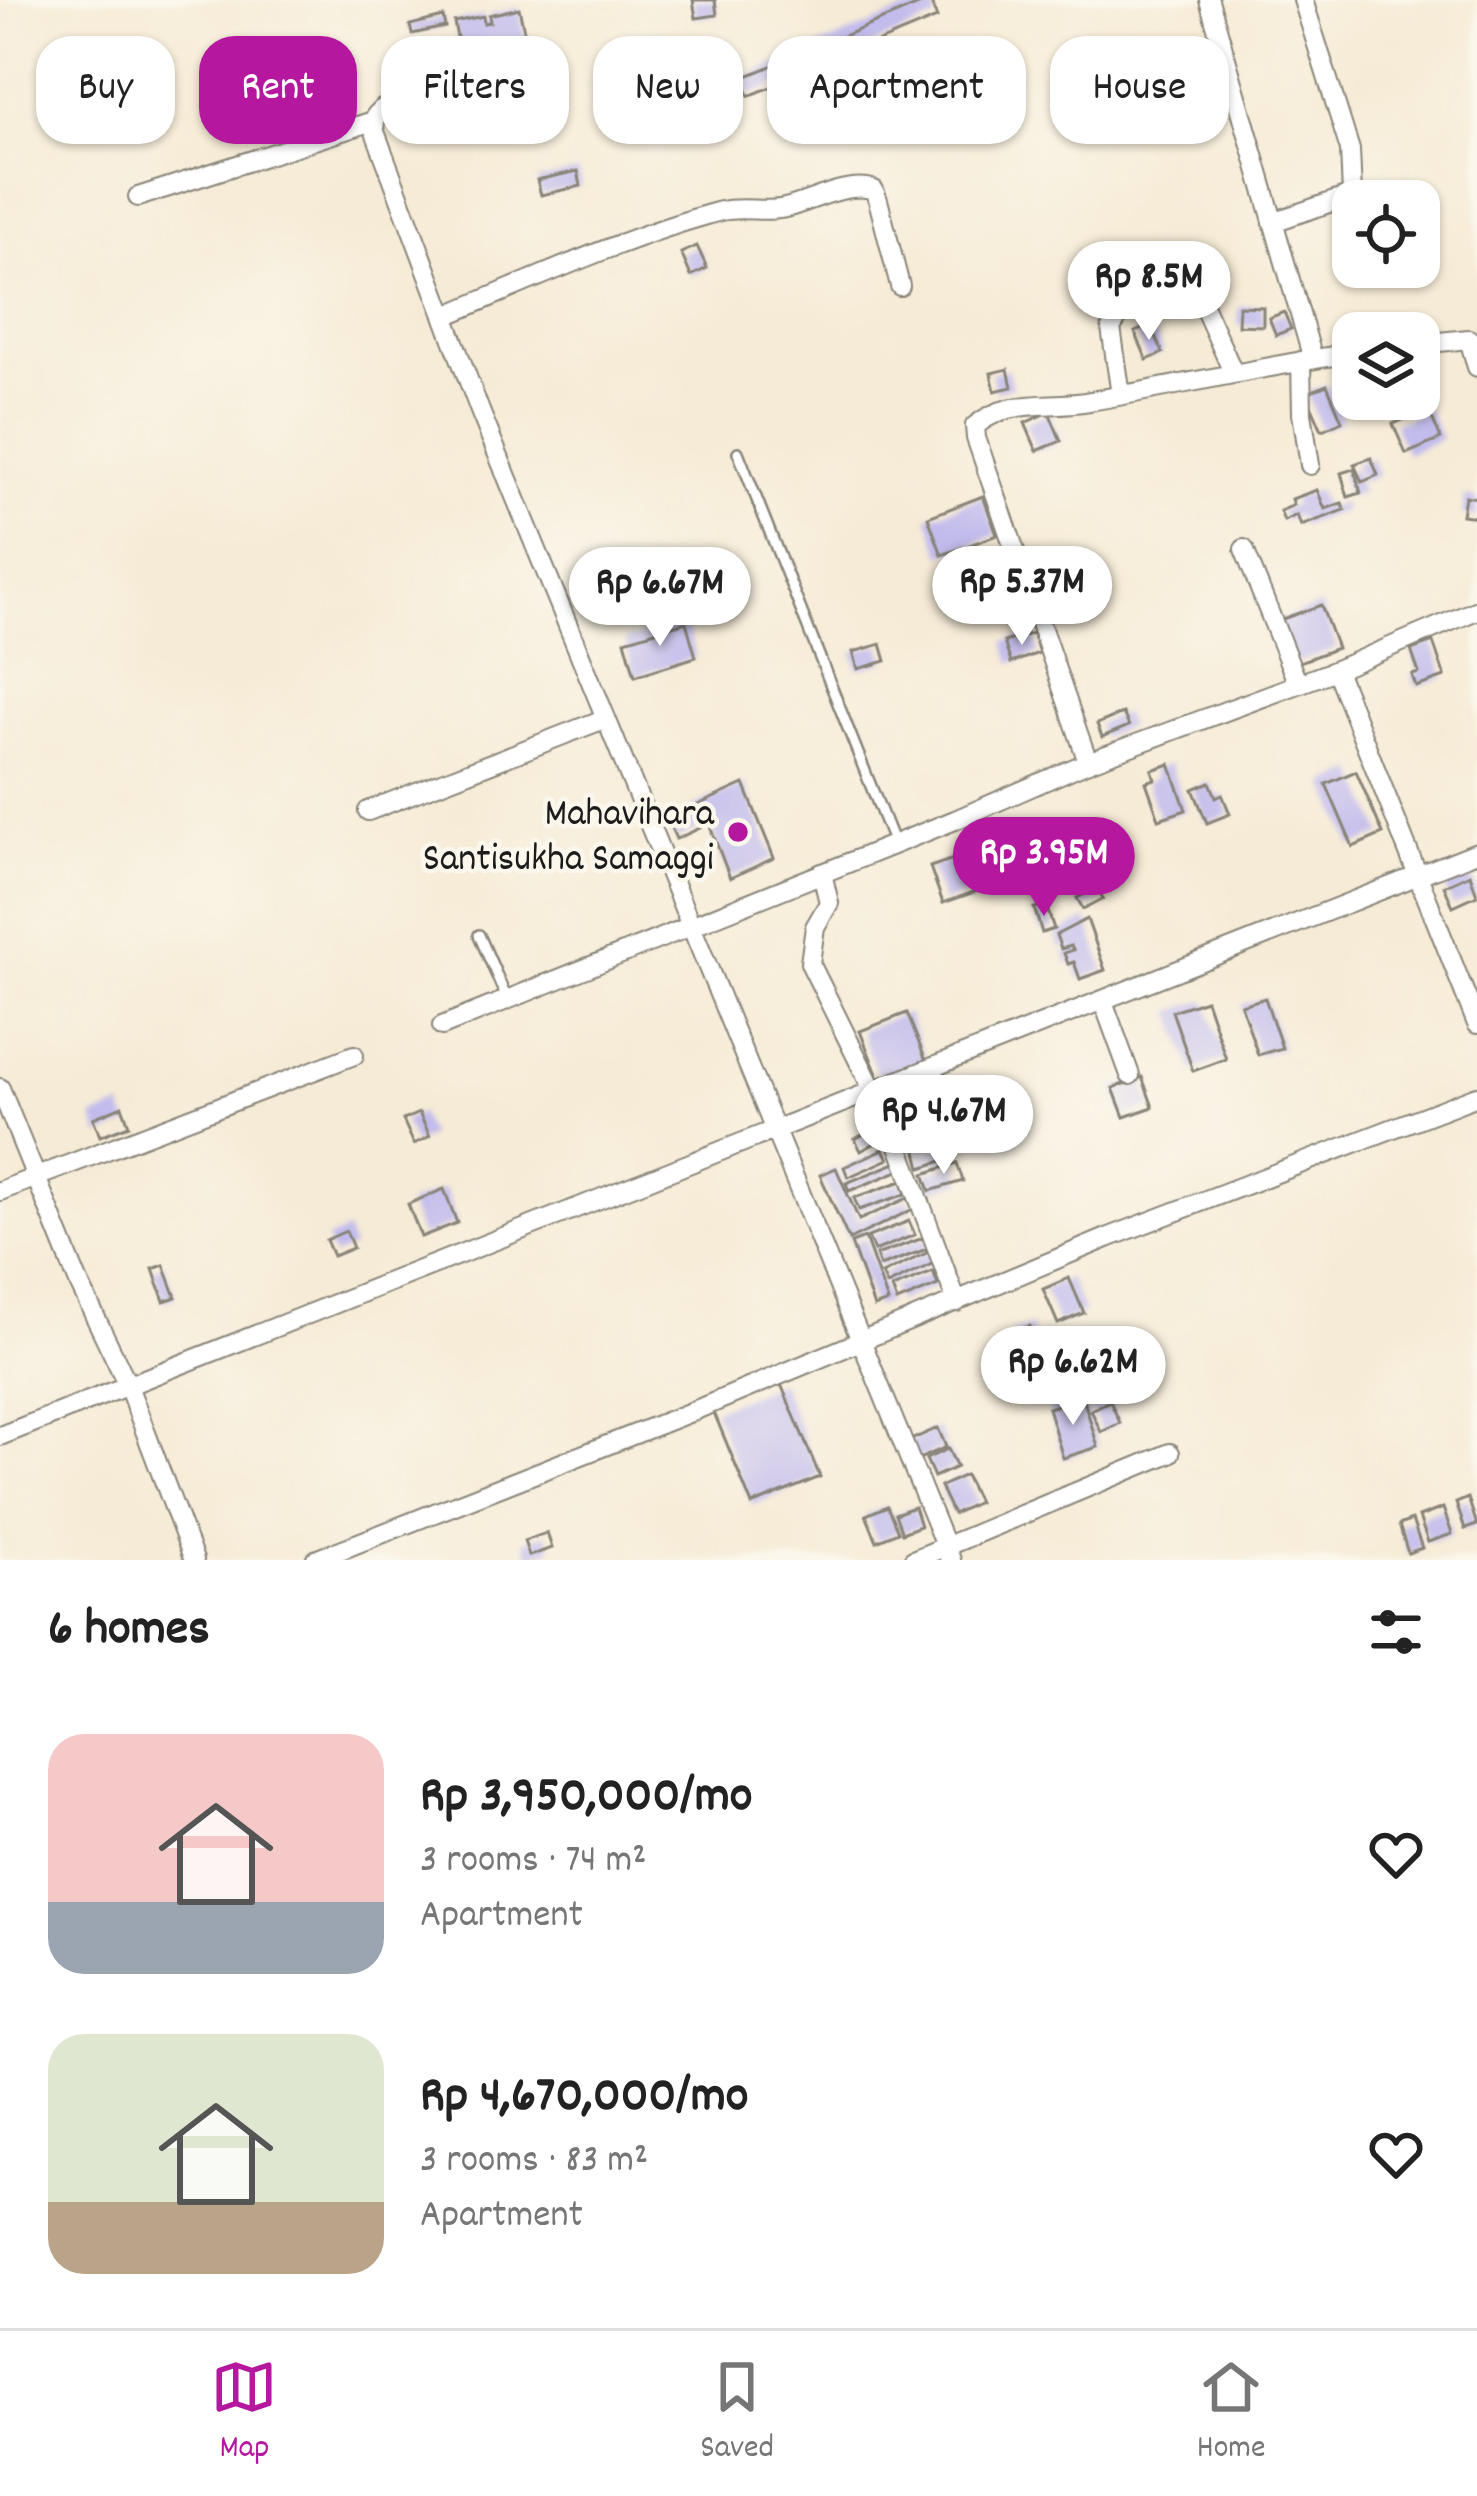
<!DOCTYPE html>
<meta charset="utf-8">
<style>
body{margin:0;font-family:Dekko,sans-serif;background:#f6f6f6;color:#222;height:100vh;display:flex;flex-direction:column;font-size:45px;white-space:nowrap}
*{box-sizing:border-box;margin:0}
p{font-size:39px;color:#767676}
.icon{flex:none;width:66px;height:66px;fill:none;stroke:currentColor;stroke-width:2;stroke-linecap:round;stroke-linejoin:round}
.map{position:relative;height:1560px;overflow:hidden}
.panel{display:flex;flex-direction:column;background:#fff;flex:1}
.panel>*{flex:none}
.hud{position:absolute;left:36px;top:36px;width:1407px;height:108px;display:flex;gap:24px}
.buttons{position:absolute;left:1332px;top:180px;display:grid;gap:24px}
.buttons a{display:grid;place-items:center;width:108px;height:108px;border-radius:24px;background:#fff;box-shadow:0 3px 9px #0004;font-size:60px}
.price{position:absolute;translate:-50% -102px;padding:0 27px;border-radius:42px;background:#fff;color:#222;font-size:39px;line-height:78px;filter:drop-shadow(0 3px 6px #0008)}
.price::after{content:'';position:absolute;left:50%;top:72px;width:36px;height:27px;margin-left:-18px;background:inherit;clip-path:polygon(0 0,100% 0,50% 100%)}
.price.active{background:#b5179e;color:#fff}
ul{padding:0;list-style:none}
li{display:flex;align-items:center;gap:36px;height:300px;padding:0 48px}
li span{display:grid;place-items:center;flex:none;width:336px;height:240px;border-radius:36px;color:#555}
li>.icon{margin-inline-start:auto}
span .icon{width:144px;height:144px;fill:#fffc;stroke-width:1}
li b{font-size:51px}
h2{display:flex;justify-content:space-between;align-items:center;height:144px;padding:0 48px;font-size:51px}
.chip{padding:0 42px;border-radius:36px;background:#fff;box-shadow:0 3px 9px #0004;font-size:42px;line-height:108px}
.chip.active{background:#b5179e;color:#fff}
.menu{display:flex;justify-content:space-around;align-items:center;height:168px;border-top:3px solid #e0e0e0;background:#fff;font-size:33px;color:#767676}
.menu a{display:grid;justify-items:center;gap:6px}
.menu .active{color:#b5179e}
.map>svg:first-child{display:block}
.building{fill:#c2bcec}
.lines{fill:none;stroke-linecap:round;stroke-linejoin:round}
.lane-casing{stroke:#898479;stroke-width:14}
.street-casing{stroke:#898479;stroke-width:22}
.lane{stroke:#fff;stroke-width:9}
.street{stroke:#fff;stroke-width:18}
.poi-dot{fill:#b5179e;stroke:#fbf7ec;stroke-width:4.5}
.labels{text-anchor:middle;stroke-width:9;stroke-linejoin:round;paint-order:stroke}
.poi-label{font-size:39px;fill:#1c1c1c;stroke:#fbf7ec;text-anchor:end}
</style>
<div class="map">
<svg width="1477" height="1560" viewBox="0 0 1477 1560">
<rect width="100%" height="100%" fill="#fbf7ec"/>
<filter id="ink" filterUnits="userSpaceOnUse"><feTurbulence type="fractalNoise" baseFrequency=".00833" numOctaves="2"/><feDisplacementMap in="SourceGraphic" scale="24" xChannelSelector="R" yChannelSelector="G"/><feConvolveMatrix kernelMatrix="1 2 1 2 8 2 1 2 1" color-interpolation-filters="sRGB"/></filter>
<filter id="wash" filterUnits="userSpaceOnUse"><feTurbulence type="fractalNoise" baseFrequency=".004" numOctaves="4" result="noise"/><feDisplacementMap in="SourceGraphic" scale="48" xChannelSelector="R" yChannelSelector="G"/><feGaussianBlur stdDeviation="2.7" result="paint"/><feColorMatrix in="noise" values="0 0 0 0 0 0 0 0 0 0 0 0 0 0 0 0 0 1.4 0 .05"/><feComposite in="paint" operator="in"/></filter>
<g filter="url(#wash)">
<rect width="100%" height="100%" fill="#f6ebd6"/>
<g id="blocks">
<g class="building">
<polygon points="693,0 715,0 717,15 696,18"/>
<polygon points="919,0 930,0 937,18 749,96 742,78 921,4"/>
<polygon points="519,8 535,80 541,78 547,106 460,126 455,105 466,102 468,95 464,77 458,78 453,55 460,53 454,22 483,16 484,23 490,22 489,15"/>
<polygon points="443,17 445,27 412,34 410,25"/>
<polygon points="578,171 581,186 541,195 537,180"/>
<polygon points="697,246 707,268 691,276 681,253"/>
<polygon points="1151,255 1158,279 1132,286 1125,262"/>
<polygon points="1239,306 1263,307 1263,326 1238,325"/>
<polygon points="1284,312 1291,329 1276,335 1269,318"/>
<polygon points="1151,325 1163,353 1147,360 1135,332"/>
<polygon points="1008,369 1012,387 995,391 991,373"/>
<polygon points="1327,385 1342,421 1322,430 1306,393"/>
<polygon points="1428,409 1441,439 1406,454 1393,424"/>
<polygon points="1049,412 1061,441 1037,451 1025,423"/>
<polygon points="1371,458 1378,475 1362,482 1354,464"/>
<polygon points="1354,469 1361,493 1348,497 1341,473"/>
<polygon points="1317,490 1325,509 1342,503 1345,510 1301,526 1297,515 1284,521 1280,511 1294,505 1292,499"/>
<polygon points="983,496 997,535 942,555 928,517"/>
<polygon points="1465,496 1477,498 1477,517 1462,515"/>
<polygon points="1321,605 1337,648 1294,664 1277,621"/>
<polygon points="686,622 696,657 635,676 625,640"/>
<polygon points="1033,633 1039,653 1011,663 1004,642"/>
<polygon points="1433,642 1445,677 1416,687 1412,675 1419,673 1411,650"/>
<polygon points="881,644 886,661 858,669 853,652"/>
<polygon points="1123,713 1129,726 1102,737 1097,724"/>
<polygon points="1170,764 1186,810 1159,819 1146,782 1155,779 1152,770"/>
<polygon points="1356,771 1383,834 1353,847 1326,784"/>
<polygon points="1210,782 1216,797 1222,794 1230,814 1207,823 1193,789"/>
<polygon points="744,784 774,858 730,878 709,824 676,839 667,819"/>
<polygon points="965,855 977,891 943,903 930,867"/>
<polygon points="1470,874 1477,895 1453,906 1444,886"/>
<polygon points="1098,888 1103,899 1083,909 1077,898"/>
<polygon points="1046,905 1054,929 1042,933 1034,908"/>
<polygon points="1087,919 1105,970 1080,979 1074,962 1068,964 1064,953 1073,950 1071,946 1061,949 1056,935"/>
<polygon points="1265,998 1282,1048 1258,1055 1241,1005"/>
<polygon points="1206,1000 1226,1059 1193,1071 1172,1011"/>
<polygon points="907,1013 926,1061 879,1079 860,1031"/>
<polygon points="1142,1077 1153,1107 1124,1117 1113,1088"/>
<polygon points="946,1103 954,1119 920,1134 912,1119"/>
<polygon points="122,1106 129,1125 100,1136 93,1118"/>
<polygon points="419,1113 430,1136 414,1144 403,1120"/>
<polygon points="887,1122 893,1133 861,1151 855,1139"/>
<polygon points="959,1124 963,1137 946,1143 951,1158 921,1168 914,1138"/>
<polygon points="884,1149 889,1159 848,1177 844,1167"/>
<polygon points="898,1162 901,1170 849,1191 846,1183"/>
<polygon points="957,1163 963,1181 930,1191 924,1174"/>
<polygon points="836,1168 859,1220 908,1198 913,1209 849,1240 820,1175"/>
<polygon points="902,1181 906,1194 859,1210 854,1198"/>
<polygon points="444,1189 457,1223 421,1237 408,1204"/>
<polygon points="909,1221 915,1235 874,1251 868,1237"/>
<polygon points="346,1231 353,1248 333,1256 326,1240"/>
<polygon points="926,1237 930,1248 880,1266 876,1255"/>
<polygon points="865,1238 888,1302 874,1307 851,1243"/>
<polygon points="931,1251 936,1262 887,1285 882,1274"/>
<polygon points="164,1265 176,1297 164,1301 153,1269"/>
<polygon points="933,1272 938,1285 897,1302 892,1288"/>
<polygon points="1069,1278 1084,1313 1058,1324 1043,1289"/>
<polygon points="1030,1326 1034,1336 1014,1343 1010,1332"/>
<polygon points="1044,1364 1050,1376 1024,1387 1019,1375"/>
<polygon points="780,1382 820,1477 752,1505 713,1410"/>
<polygon points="1083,1397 1098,1447 1063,1458 1048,1408"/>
<polygon points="1110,1401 1120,1423 1101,1432 1091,1410"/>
<polygon points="938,1428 946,1447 912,1462 904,1443"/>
<polygon points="948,1449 957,1467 934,1477 926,1459"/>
<polygon points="965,1475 978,1502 953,1514 940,1487"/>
<polygon points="1468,1498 1477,1525 1465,1529 1456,1503"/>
<polygon points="887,1506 898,1532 877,1541 866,1515"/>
<polygon points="914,1507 920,1526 902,1533 895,1514"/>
<polygon points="1443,1508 1452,1534 1428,1542 1419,1517"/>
<polygon points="1412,1520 1422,1548 1408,1553 1399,1525"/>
<polygon points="547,1533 552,1548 529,1556 524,1541"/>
</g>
</g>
</g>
<g filter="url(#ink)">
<use href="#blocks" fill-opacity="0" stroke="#898479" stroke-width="3"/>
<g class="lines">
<defs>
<g id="lane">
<polyline points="738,452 894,844"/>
<polyline points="479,935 507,999"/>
</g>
<g id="street">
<polyline points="1209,0 1313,359"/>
<polyline points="453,86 382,109 376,115 374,129 480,411 951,1560"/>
<polyline points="138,197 373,121"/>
<polyline points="1273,222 1352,195 1350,150 1303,0"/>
<polyline points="1185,265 1233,372"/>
<path d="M445 316C535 279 627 236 721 211 743 206 764 213 785 208 811 202 849 180 874 190L878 200 900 286"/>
<polyline points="1419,344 1469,339 1477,367"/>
<polyline points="1301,361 1302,413 1310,465"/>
<polyline points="1121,395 1111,328 1127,303"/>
<polyline points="1244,549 1297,682"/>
<polyline points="1477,610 1336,670 1477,1024"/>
<path d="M1088 762 976 438 975 426C1010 397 1049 409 1090 401 1178 386 1264 366 1353 353"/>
<polyline points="368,811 604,719"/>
<polyline points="822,873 829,903 815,927 810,963 874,1092"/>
<polyline points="1103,1001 1130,1075"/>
<polyline points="442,1026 955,820 1088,762 1336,670"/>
<polyline points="935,1068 920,1109 896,1125 895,1135 957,1302"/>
<polyline points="0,1088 78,1281 127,1383 194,1560"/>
<polyline points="0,1191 354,1055"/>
<polyline points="0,1436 1477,852"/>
<polyline points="315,1560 691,1412 1107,1238 1477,1096"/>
<polyline points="913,1560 1170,1453"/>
</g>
</defs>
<use href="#lane" class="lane-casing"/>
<use href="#street" class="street-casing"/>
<use href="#lane" class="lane"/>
<use href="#street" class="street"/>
</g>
</g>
<circle class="poi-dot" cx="738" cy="832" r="12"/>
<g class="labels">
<g class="poi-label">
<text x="714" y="824">Mahavihara<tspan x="714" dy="45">Santisukha Samaggi</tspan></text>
</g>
</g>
</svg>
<div class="buttons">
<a><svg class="icon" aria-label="locate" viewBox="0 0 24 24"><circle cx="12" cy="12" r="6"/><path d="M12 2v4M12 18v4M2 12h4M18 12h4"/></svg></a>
<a><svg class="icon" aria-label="layers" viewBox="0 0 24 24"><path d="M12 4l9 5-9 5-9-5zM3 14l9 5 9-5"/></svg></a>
</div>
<b class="price" style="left:1149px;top:343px">Rp 8.5M</b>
<b class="price" style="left:1022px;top:648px">Rp 5.37M</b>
<b class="price" style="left:660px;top:649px">Rp 6.67M</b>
<b class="price active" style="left:1044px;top:919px">Rp 3.95M</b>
<b class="price" style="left:944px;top:1177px">Rp 4.67M</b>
<b class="price" style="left:1073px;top:1428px">Rp 6.62M</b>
<div class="hud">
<a class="chip">Buy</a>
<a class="chip active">Rent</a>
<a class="chip">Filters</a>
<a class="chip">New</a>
<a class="chip">Apartment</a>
<a class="chip">House</a>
</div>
</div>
<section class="panel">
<h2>6 homes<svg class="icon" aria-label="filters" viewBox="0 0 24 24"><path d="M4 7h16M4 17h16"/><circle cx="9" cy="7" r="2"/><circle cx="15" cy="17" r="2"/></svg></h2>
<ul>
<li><span style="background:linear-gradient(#f6c9c9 70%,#9aa5b1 0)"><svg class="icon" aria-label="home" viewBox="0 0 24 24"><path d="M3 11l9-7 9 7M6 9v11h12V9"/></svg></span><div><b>Rp 3,950,000/mo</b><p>3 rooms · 74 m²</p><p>Apartment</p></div><svg class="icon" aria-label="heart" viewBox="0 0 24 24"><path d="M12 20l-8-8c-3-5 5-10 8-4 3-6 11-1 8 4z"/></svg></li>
<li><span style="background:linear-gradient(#dfe7d0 70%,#b9a48a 0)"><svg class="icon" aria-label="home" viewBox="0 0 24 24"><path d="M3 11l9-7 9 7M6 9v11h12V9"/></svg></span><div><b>Rp 4,670,000/mo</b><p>3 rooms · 83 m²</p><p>Apartment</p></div><svg class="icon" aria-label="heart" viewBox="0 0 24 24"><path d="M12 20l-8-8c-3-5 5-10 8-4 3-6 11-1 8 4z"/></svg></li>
</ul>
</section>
<nav class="menu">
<a class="active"><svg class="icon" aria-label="map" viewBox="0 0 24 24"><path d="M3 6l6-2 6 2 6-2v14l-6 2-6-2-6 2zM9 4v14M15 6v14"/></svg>Map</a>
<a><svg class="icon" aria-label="saved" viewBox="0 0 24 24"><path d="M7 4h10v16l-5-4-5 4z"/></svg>Saved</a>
<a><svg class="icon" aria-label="home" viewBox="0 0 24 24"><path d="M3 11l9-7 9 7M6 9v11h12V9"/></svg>Home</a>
</nav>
